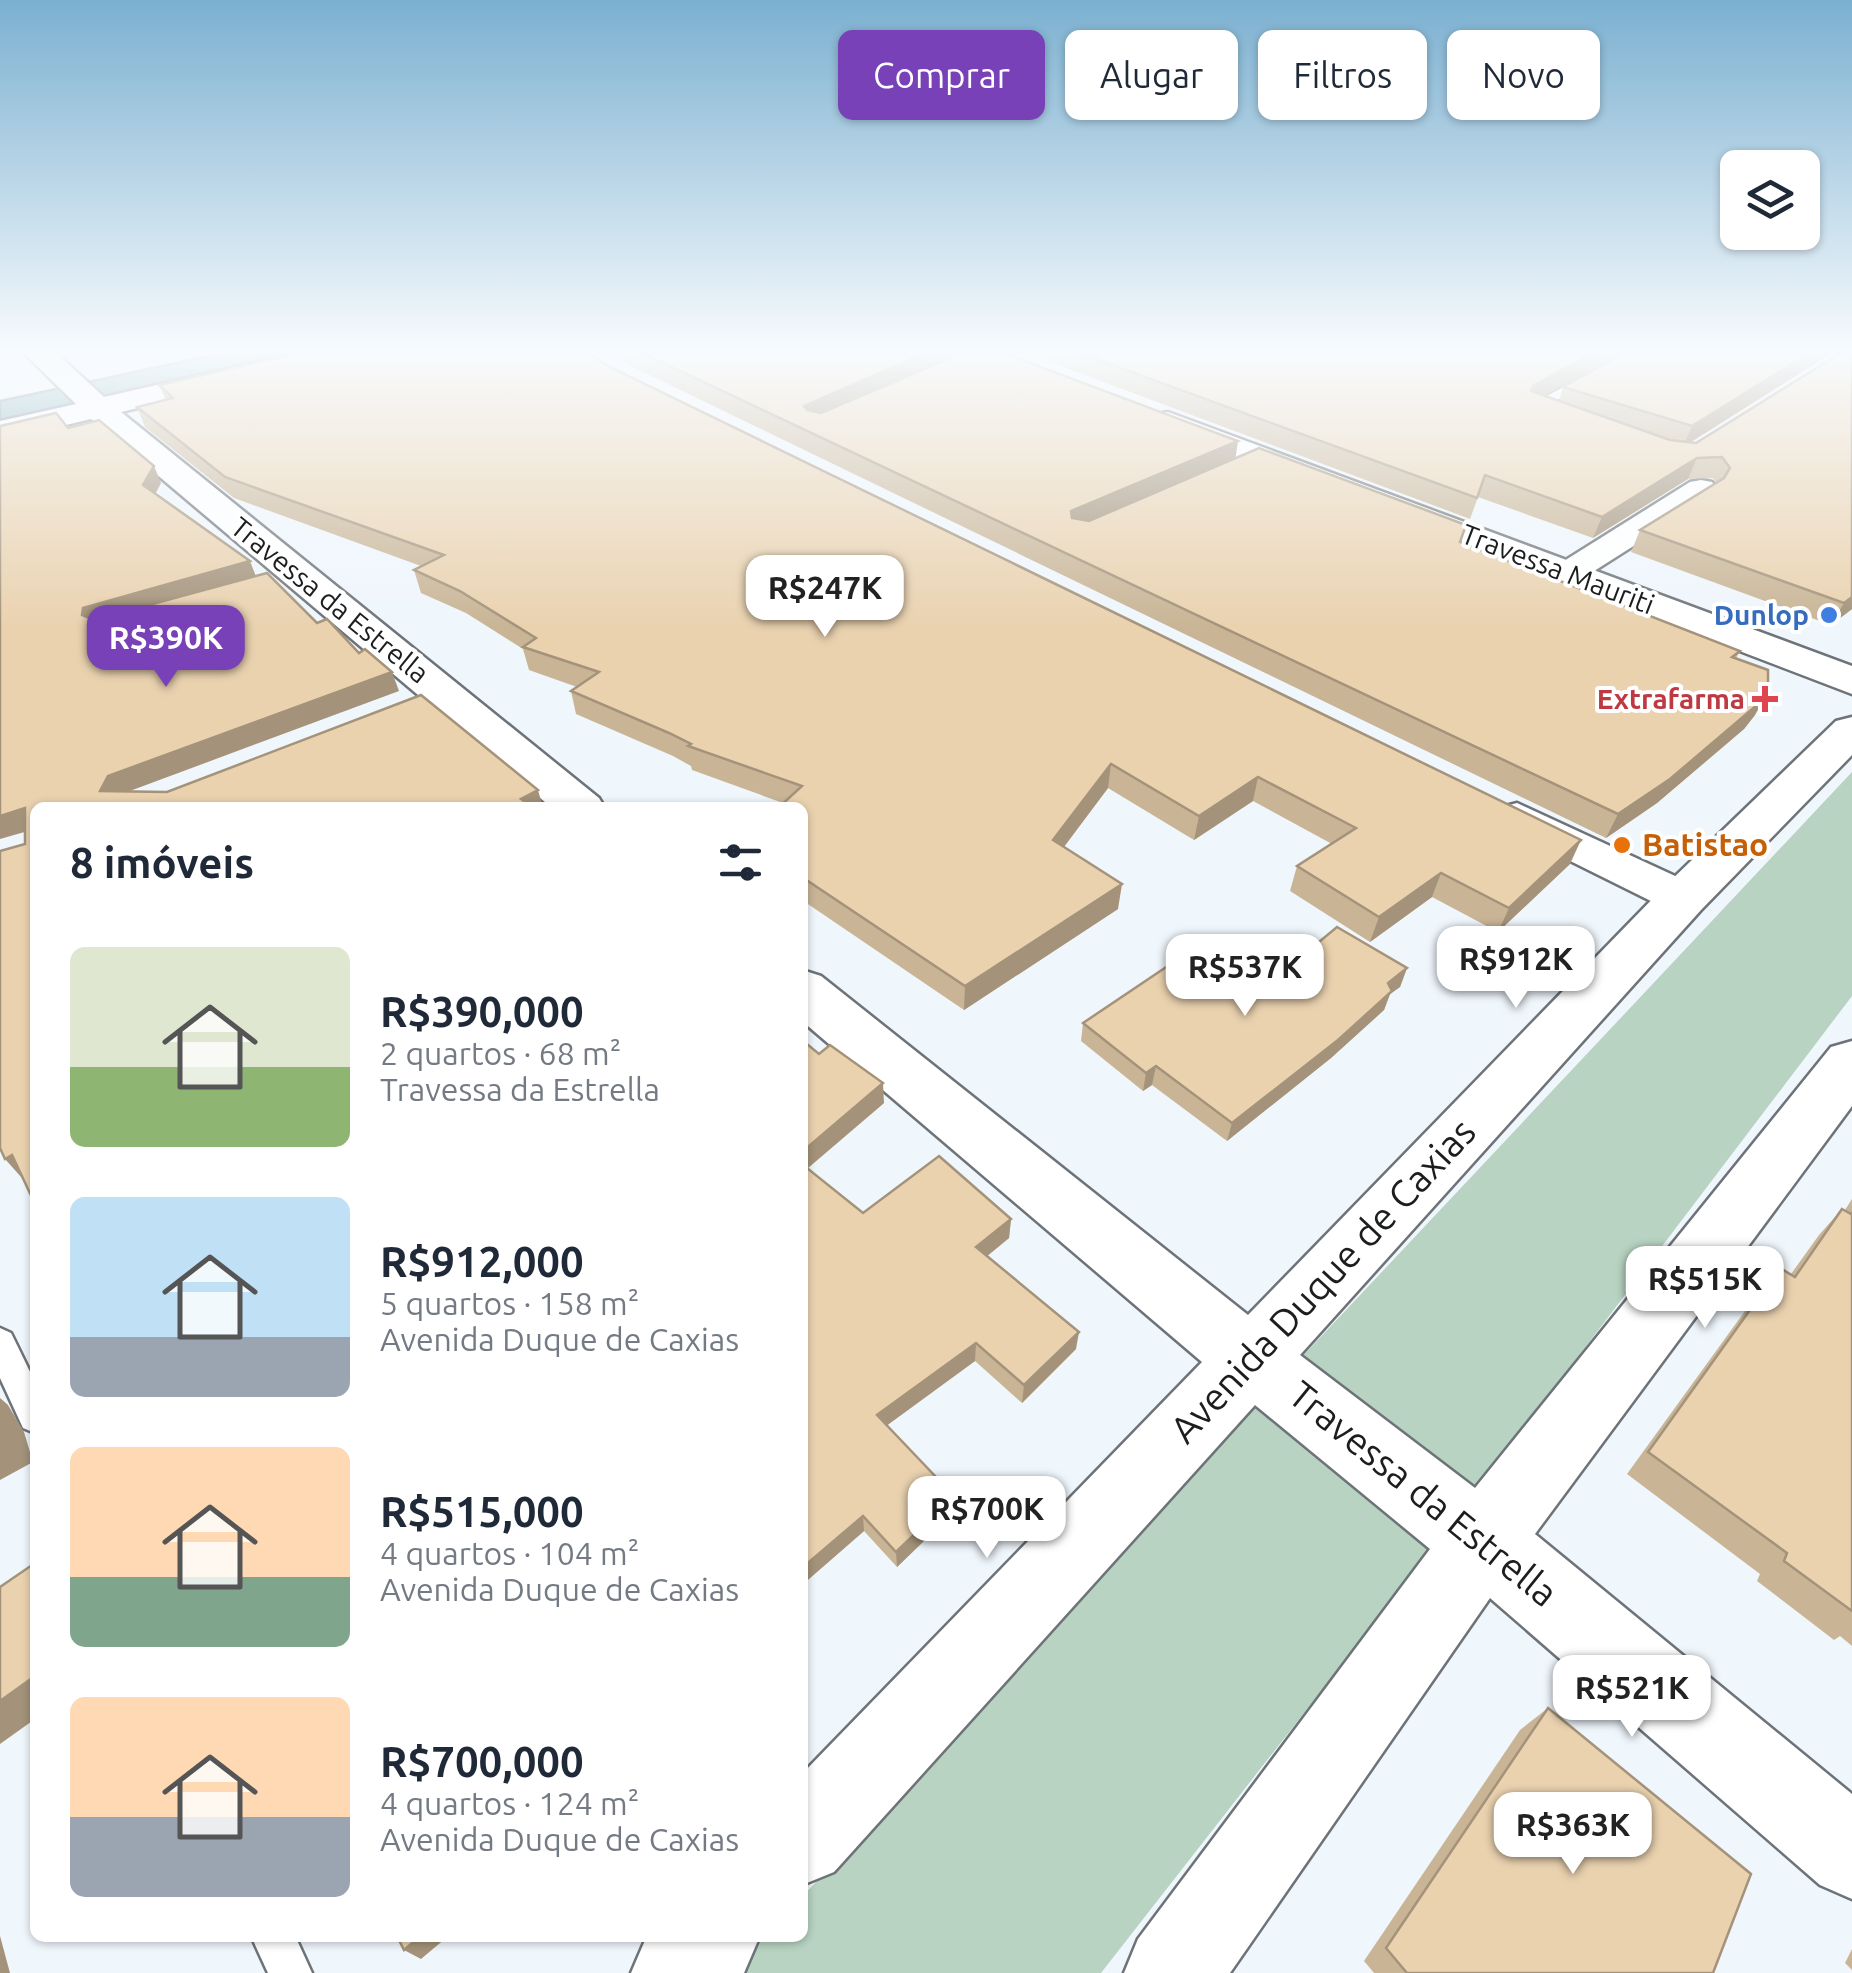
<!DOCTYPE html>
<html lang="pt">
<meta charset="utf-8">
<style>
body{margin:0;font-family:Ubuntu,sans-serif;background:#f2f2f3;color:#1f2937;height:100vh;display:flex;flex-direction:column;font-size:38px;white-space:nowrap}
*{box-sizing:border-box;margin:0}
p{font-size:32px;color:#747a83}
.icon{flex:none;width:55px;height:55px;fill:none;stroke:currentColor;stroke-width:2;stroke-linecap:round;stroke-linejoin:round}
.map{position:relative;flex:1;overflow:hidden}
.sheet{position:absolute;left:30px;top:802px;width:778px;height:1140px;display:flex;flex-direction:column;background:#fff;border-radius:15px;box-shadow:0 2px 8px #0004}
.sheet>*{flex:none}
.banner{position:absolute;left:838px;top:30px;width:862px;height:90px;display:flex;gap:20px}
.buttons{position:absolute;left:1720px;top:150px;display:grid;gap:20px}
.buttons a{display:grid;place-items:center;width:100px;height:100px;border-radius:15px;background:#fff;box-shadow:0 2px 8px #0004;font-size:50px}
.price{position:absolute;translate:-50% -85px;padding:0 22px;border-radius:20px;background:#fff;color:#222;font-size:32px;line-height:65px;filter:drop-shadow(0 2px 5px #0008)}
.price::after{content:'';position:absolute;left:50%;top:60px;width:30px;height:22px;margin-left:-15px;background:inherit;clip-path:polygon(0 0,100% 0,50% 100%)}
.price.selected{background:#7941b8;color:#fff}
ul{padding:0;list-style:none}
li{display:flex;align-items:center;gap:30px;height:250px;padding:0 40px}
li span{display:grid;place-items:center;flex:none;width:280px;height:200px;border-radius:15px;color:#555}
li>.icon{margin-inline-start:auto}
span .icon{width:120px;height:120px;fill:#fffc;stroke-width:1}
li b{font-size:42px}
h2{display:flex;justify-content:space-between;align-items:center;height:120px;padding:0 40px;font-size:42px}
.tag{padding:0 35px;border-radius:15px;background:#fff;box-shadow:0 2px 8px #0004;font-size:35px;line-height:90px}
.tag.selected{background:#7941b8;color:#fff}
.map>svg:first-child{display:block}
.green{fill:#b8d3c1}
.water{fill:#77aaad;stroke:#5b8082;stroke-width:2.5}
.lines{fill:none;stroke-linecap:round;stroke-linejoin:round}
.lane-casing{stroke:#6d7378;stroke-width:5}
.street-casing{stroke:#6d7378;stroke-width:5}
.secondary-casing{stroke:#6d7378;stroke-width:5}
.lane{fill:#fff;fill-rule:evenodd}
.street{fill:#fff;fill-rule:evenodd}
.secondary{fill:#fff;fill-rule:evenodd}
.wall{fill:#c9b596}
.shaded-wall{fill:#a4937a}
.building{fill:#ead2af;stroke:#a4937a;stroke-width:2.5}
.shop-dot{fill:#3f7fe0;stroke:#fff;stroke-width:4}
.health-dot{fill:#e0444e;stroke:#fff;stroke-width:4}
.food-dot{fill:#e8710a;stroke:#fff;stroke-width:4}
.labels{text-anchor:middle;stroke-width:8;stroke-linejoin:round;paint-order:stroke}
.far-street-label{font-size:28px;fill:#1b1d1f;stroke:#fff}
.far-shop-label{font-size:28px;font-weight:bold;fill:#366cbe;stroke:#fff;text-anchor:end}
.far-health-label{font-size:28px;font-weight:bold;fill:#be3a42;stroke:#fff;text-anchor:end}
.food-label{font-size:32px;font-weight:bold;fill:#c56008;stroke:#fff;text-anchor:start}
.near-street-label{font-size:38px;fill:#1b1d1f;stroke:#fff}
</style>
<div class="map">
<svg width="1852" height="1973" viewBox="0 0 1852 1973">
<rect width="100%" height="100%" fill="#eff6fc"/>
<polygon class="green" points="1852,772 1852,996 1442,1536 1101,1973 732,1973 764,1938 802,1938 803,1896 1268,1393"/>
<polygon class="water" points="232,351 324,351 0,425 0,401"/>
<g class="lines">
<defs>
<g id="lane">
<polygon points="1631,351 1647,351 1544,407 1553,415 1551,418 1541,418 1528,406"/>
<polygon points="0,1328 11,1333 35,1382 35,1433 23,1428 0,1378"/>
<polygon points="252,1938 296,1938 312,1973 268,1973"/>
</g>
<g id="street">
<polygon points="1701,480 1712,482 1717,489 1712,496 1580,580 1568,583 1556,580 1551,573 1556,566 1690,482"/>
<polygon points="1517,803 1699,887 1706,898 1699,909 1683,914 1667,909 1502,827 1495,817 1502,807"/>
</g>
<g id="secondary">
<polygon points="22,351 54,351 104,397 305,351 357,351 353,357 121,412 599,798 605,808 552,808 91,419 0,441 0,421 76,404"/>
<polygon points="1168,412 1852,666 1852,694 1157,428 1152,421 1157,414"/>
<polygon points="1852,717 1852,755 1701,910 1300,1355 1475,1488 1831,1047 1852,1041 1852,1106 1535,1534 1852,1794 1852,1899 1820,1885 1490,1598 1230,1973 1124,1973 1138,1939 1430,1549 1255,1405 834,1872 802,1885 802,1774 1202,1362 802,1021 802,970 821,976 1248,1315 1665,886 1836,721"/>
<polygon points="646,1938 759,1938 744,1973 631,1973"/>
</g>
</defs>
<use href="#lane" class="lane-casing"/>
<use href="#street" class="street-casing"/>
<use href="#secondary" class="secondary-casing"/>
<use href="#lane" class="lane"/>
<use href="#street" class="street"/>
<use href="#secondary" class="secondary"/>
</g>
<g class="wall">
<polygon points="608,351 998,351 1235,458 1466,525 1461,542 1740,651 1736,658 1755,715 1744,729 1657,803 1606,838 633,367"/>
<polygon points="1021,351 1623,351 1544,395 1559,400 1563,387 1628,351 1835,351 1691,442 1696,443 1844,351 1852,609 1831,625 1631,552 1640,530 1716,483 1713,478 1688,479 1593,538 1478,497 1470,519"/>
<polygon points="608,366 1570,864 1498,932 1432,897 1370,942 1290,891 1297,866 1332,844 1253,801 1194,840 1108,788 1064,847 1118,909 964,1010 802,900 802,808 783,803 692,770 691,766 673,756 576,714 571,691 577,687 529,670 523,649 466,613 421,593 414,570 421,566 234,498 145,427 137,407 165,399 159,385"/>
<polygon points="1407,968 1400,987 1390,994 1384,1010 1331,1058 1227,1141 1152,1085 1143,1091 1081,1041 1083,1023 1267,985"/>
<polygon points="802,1040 884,1103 808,1168 863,1213 1011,1219 1009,1238 987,1256 1076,1349 1022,1403 975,1361 887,1425 954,1496 954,1512 897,1567 864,1531 802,1585"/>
<polygon points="1852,1199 1852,1646 1840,1636 1834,1640 1757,1581 1760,1574 1627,1474 1758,1293 1780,1268 1791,1274 1819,1235 1842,1209 1845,1210"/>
<polygon points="1548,1708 1713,1973 1374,1973 1364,1961 1520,1730"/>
<polygon points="1852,1949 1852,1970 1845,1963"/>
</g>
<g class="shaded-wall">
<polygon points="930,351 967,351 805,426 804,406"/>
<polygon points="1596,351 1623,351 1526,406 1533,386"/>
<polygon points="1813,351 1835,351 1683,447 1692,426"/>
<polygon points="1238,441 1235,461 1070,533 1071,511"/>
<polygon points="1697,458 1688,479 1593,538 1602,517"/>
<polygon points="154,466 161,483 151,502 143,485"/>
<polygon points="250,561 257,579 92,633 82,615 83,608"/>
<polygon points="1852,597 1852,609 1831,625 1844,603"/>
<polygon points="392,672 399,691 119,795 100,791 108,776"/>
<polygon points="1768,692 1755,715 1744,729 1657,803 1606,838 1618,814"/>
<polygon points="1111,764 1108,788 1051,864 1053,840"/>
<polygon points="1258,777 1253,801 1194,840 1199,816"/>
<polygon points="538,790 543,808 523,808 521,799"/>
<polygon points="25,808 35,829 0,839 0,816"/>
<polygon points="1581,840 1570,864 1498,932 1509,908"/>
<polygon points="1441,873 1432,897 1370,942 1379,917"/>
<polygon points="1122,884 1118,909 964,1010 965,986"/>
<polygon points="1407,968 1400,987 1390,994 1384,1010 1331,1058 1227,1141 1232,1123"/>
<polygon points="1156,1066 1152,1085 1143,1091 1146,1073"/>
<polygon points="883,1083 884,1103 802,1173 802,1152"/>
<polygon points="12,1155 22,1178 5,1159"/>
<polygon points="1011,1219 1009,1238 975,1266 976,1247"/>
<polygon points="1079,1332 1076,1349 1022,1403 1024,1385"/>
<polygon points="976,1343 975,1361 878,1432 877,1415"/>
<polygon points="0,1398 8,1405 24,1432 33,1462 0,1480"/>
<polygon points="954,1496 954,1512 897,1567 896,1552"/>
<polygon points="863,1516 864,1531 802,1585 802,1568"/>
<polygon points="35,1676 35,1719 0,1744 0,1701"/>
<polygon points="0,1936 10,1973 0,1973"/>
<polygon points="418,1938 446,1938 421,1959 404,1950"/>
</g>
<g class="building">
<polygon points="309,351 586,351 608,366 1581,840 1509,908 1441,873 1379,917 1297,866 1356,828 1258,777 1199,816 1111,764 1053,840 1122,884 965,986 802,877 802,808 778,808 802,786 688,746 691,744 669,733 571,691 599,672 523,647 536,638 460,591 414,570 444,555 225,477 137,407 173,398 159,385"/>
<polygon points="638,351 930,351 804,406 807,410 821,413 967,351 998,351 1238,441 1071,511 1072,518 1089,521 1259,448 1466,525 1460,542 1740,651 1732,657 1768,670 1768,692 1757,705 1670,779 1618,814"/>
<polygon points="1074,351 1596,351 1533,386 1531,391 1670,440 1696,443 1844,351 1852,351 1852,597 1844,603 1640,530 1724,478 1730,468 1722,457 1697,458 1602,517 1485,475 1477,498"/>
<polygon points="1628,351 1813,351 1692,426 1563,387"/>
<polygon points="56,413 68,428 99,420 154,466 143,485 250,561 83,608 82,615 94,620 267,573 317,623 327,619 359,653 365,649 392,672 108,776 100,791 167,792 421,695 538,790 521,799 533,808 35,808 35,1204 12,1155 5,1159 0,1148 0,851 25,844 25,808 0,816 0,426"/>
<polygon points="1337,927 1407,968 1388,983 1392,991 1338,1040 1232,1123 1156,1066 1146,1073 1083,1023 1202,943 1267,985"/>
<polygon points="802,1040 819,1054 830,1045 883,1083 802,1152"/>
<polygon points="939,1156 1011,1219 976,1247 1079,1332 1024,1385 976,1343 877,1415 954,1496 896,1552 863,1516 802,1568 802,1164 863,1213"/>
<polygon points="1842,1209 1851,1214 1852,1212 1852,1611 1784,1561 1787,1553 1648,1452 1780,1268 1795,1277"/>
<polygon points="35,1563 35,1676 0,1701 0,1587"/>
<polygon points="1548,1708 1751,1874 1713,1973 1407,1973 1386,1948"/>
<polygon points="398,1938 418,1938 404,1950"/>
</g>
<linearGradient id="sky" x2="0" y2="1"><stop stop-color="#7bb0d0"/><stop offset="0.56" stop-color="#f8fbfe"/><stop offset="1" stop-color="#f8fbfe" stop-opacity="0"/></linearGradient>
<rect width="1852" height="627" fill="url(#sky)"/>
<circle class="shop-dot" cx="1829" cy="615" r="10"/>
<path class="health-dot" d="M1760 684h10v10h10v10h-10v10h-10v-10h-10v-10h10z"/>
<circle class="food-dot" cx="1622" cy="845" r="10"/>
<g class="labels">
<g class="far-street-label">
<text transform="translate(1558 569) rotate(21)" y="10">Travessa Mauriti</text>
<text transform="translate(330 600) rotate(39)" y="10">Travessa da Estrella</text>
</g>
<g class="far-shop-label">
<text x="1809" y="625">Dunlop</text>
</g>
<g class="far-health-label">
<text x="1745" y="709">Extrafarma</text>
</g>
<g class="food-label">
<text x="1642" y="856">Batistao</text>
</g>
<g class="near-street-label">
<text transform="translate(1323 1281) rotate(-47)" y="13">Avenida Duque de Caxias</text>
<text transform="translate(1423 1494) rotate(39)" y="13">Travessa da Estrella</text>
</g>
</g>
</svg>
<div class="buttons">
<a><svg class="icon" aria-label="layers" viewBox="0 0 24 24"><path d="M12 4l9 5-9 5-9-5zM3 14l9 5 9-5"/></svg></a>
</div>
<b class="price" style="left:825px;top:640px">R$247K</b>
<b class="price selected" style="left:166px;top:690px">R$390K</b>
<b class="price" style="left:1516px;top:1011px">R$912K</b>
<b class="price" style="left:1245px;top:1019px">R$537K</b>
<b class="price" style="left:1705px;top:1331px">R$515K</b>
<b class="price" style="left:987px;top:1561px">R$700K</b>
<b class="price" style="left:1632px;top:1740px">R$521K</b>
<b class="price" style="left:1573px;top:1877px">R$363K</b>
<div class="banner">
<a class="tag selected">Comprar</a>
<a class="tag">Alugar</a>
<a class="tag">Filtros</a>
<a class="tag">Novo</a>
</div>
<section class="sheet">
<h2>8 imóveis<svg class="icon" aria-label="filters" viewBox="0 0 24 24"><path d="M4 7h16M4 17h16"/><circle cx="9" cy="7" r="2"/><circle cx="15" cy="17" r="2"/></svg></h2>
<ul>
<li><span style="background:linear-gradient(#dfe7d0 60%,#8fb573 0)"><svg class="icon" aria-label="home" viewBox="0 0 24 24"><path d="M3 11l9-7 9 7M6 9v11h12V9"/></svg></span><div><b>R$390,000</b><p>2 quartos · 68 m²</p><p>Travessa da Estrella</p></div></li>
<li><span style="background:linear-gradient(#bfe0f5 70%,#9aa5b1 0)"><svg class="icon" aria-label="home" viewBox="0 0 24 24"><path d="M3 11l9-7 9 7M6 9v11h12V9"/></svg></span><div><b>R$912,000</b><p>5 quartos · 158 m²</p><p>Avenida Duque de Caxias</p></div></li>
<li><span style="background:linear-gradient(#ffd9b3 65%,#7fa58c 0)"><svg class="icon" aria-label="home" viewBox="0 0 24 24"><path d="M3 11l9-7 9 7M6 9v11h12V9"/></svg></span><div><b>R$515,000</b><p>4 quartos · 104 m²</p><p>Avenida Duque de Caxias</p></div></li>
<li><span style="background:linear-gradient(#ffd9b3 60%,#9aa5b1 0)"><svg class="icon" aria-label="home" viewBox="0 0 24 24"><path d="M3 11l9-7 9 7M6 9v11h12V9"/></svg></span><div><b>R$700,000</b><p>4 quartos · 124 m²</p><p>Avenida Duque de Caxias</p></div></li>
</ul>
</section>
</div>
